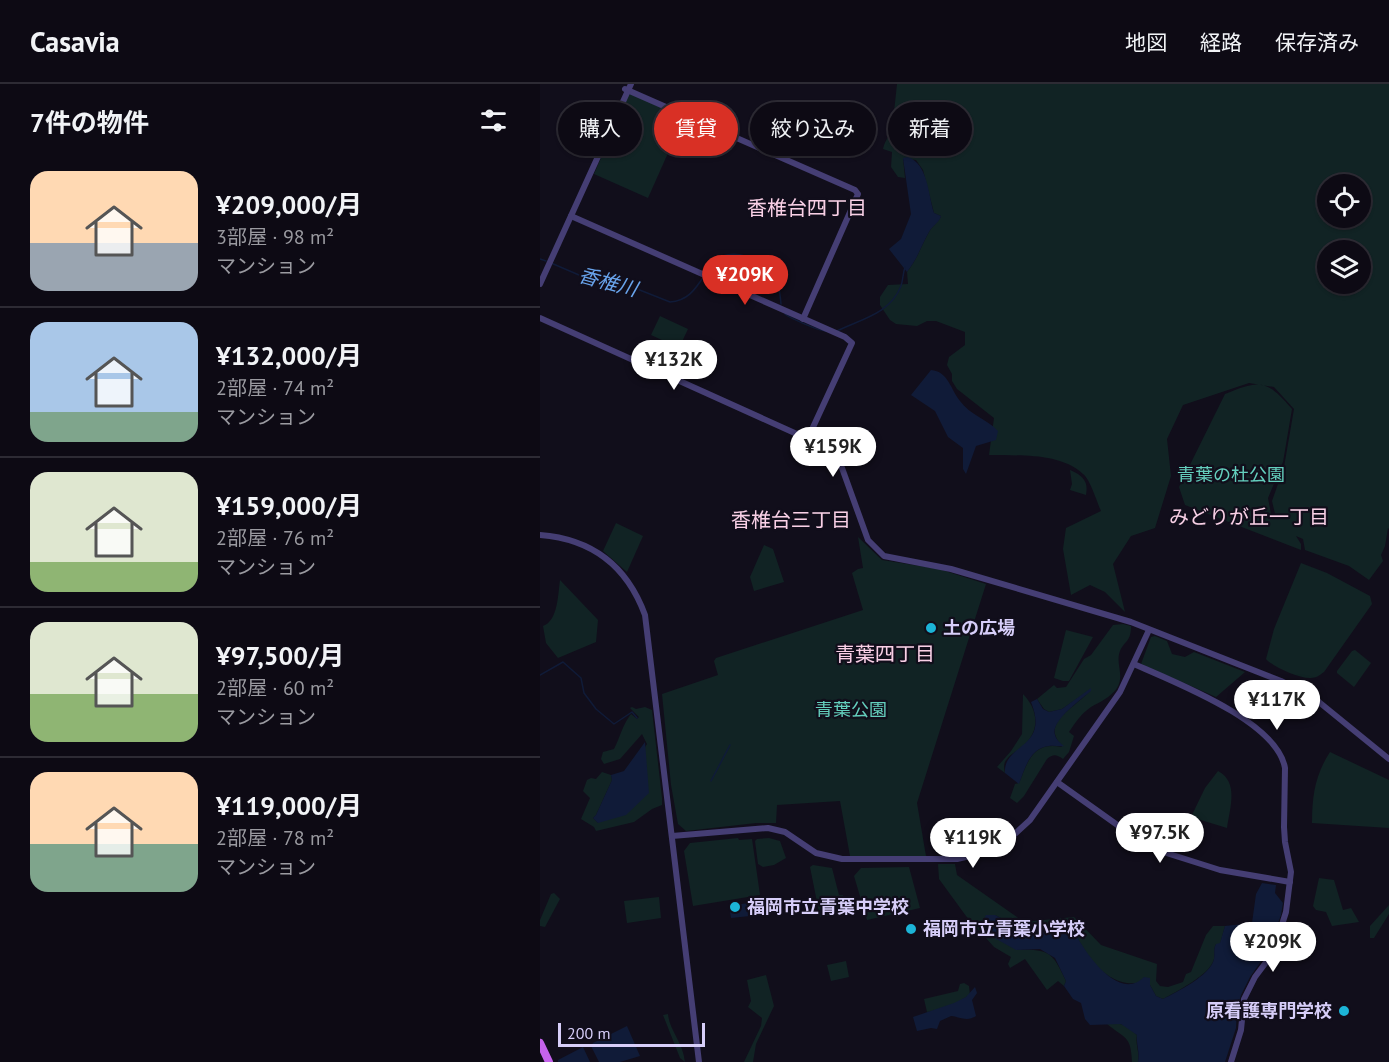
<!DOCTYPE html>
<html lang="ja">
<meta charset="utf-8">
<style>
body{margin:0;font-family:"PT Sans","Noto Sans JP",sans-serif;background:#16131d;color:#f1f3f6;height:100vh;display:flex;flex-direction:column;font-size:22px;white-space:nowrap}
*{box-sizing:border-box;margin:0}
p{font-size:20px;color:#9a9aa0}
.icon{flex:none;width:33px;height:33px;fill:none;stroke:currentColor;stroke-width:2;stroke-linecap:round;stroke-linejoin:round}
.map{position:relative;flex:1;overflow:hidden}
.sheet{display:flex;flex-direction:column;background:#0d0a14;width:540px}
.sheet>*{flex:none}
.banner{position:absolute;left:18px;top:18px;width:570px;height:54px;display:flex;gap:12px}
.fabs{position:absolute;left:777px;top:90px;display:grid;gap:12px}
.fabs a{display:grid;place-items:center;width:54px;height:54px;border-radius:50%;background:#0d0a14;box-shadow:0 2px 4px #0004,0 0 0 2px #2d2b34;font-size:30px}
.scale{position:absolute;left:18px;bottom:15px;width:147px;box-sizing:border-box;padding-left:6px;border:3px solid #d7cef9;border-top:0;font-size:16px;line-height:21px;white-space:nowrap;color:#d7cef9;-webkit-text-stroke:4px #110e1b;paint-order:stroke}
.price{position:absolute;translate:-50% -51px;padding:0 14px;border-radius:21px;background:#fff;color:#222;font-size:20px;line-height:39px;filter:drop-shadow(0 2px 3px #0008)}
.price::after{content:'';position:absolute;left:50%;top:36px;width:18px;height:14px;margin-left:-9px;background:inherit;clip-path:polygon(0 0,100% 0,50% 100%)}
.price.current{background:#d93025;color:#fff}
ul{padding:0;list-style:none}
li{display:flex;align-items:center;gap:18px;height:150px;padding:0 30px}
li+li{border-top:2px solid #2d2b34}
li span{display:grid;place-items:center;flex:none;width:168px;height:120px;border-radius:18px;color:#555}
li>.icon{margin-inline-start:auto}
span .icon{width:72px;height:72px;fill:#fffc;stroke-width:1}
li b{font-size:26px}
h2{display:flex;justify-content:space-between;align-items:center;height:72px;padding:0 30px;font-size:26px}
.pill{padding:0 21px;border-radius:27px;background:#0d0a14;box-shadow:0 2px 4px #0004,0 0 0 2px #2d2b34;font-size:21px;line-height:54px}
.pill.current{background:#d93025;color:#fff}
header{display:flex;align-items:center;gap:36px;box-sizing:border-box;height:84px;padding:0 30px;background:#0d0a14;border-bottom:2px solid #2d2b34}
header strong{font-size:28px}
nav{display:flex;gap:33px;margin-inline-start:auto;font-size:21px}
main{display:flex;flex:1;min-height:0}
.map>svg:first-child{display:block}
.green{fill:#112324;fill-rule:evenodd}
.water{fill:#101b38}
.lines{fill:none;stroke-linecap:round;stroke-linejoin:round}
.stream{stroke:#101b38;stroke-width:1.5}
.minor{stroke:#453e74;stroke-width:6}
.major{stroke:#c463eb;stroke-width:8}
.poi-dot{fill:#1cb4d7;stroke:#110e1b;stroke-width:2}
.labels{text-anchor:middle;stroke-width:4.5;stroke-linejoin:round;paint-order:stroke}
.park-label{font-size:18px;fill:#64cebd;stroke:#110e1b}
.poi-label{font-size:18px;font-weight:bold;fill:#d7cef9;stroke:#110e1b;text-anchor:start}
.neighbourhood-label{font-size:20px;fill:#f9d0e6;stroke:#110e1b}
.water-label{font-size:20px;font-style:italic;fill:#69a4ec;stroke:#110e1b}
</style>
<header>
<strong>Casavia</strong>
<nav><a>地図</a><a>経路</a><a>保存済み</a></nav>
</header>
<main>
<section class="sheet">
<h2>7件の物件<svg class="icon" aria-label="filters" viewBox="0 0 24 24"><path d="M4 7h16M4 17h16"/><circle cx="9" cy="7" r="2"/><circle cx="15" cy="17" r="2"/></svg></h2>
<ul>
<li><span style="background:linear-gradient(#ffd9b3 60%,#9aa5b1 0)"><svg class="icon" aria-label="home" viewBox="0 0 24 24"><path d="M3 11l9-7 9 7M6 9v11h12V9"/></svg></span><div><b>¥209,000/月</b><p>3部屋 · 98 m²</p><p>マンション</p></div></li>
<li><span style="background:linear-gradient(#a9c7e8 75%,#7fa58c 0)"><svg class="icon" aria-label="home" viewBox="0 0 24 24"><path d="M3 11l9-7 9 7M6 9v11h12V9"/></svg></span><div><b>¥132,000/月</b><p>2部屋 · 74 m²</p><p>マンション</p></div></li>
<li><span style="background:linear-gradient(#dfe7d0 75%,#8fb573 0)"><svg class="icon" aria-label="home" viewBox="0 0 24 24"><path d="M3 11l9-7 9 7M6 9v11h12V9"/></svg></span><div><b>¥159,000/月</b><p>2部屋 · 76 m²</p><p>マンション</p></div></li>
<li><span style="background:linear-gradient(#dfe7d0 60%,#8fb573 0)"><svg class="icon" aria-label="home" viewBox="0 0 24 24"><path d="M3 11l9-7 9 7M6 9v11h12V9"/></svg></span><div><b>¥97,500/月</b><p>2部屋 · 60 m²</p><p>マンション</p></div></li>
<li><span style="background:linear-gradient(#ffd9b3 60%,#7fa58c 0)"><svg class="icon" aria-label="home" viewBox="0 0 24 24"><path d="M3 11l9-7 9 7M6 9v11h12V9"/></svg></span><div><b>¥119,000/月</b><p>2部屋 · 78 m²</p><p>マンション</p></div></li>
</ul>
</section>
<div class="map">
<svg width="849" height="978" viewBox="0 0 849 978">
<rect width="100%" height="100%" fill="#110e1b"/>
<g class="green">
<path d="M357 0H849V445L848 444 845 462 841 471 843 477 829 496 809 482 765 466 763 455 756 452 761 460V466L645 421 639 403 685 310C721 295 727 296 752 325L743 378 728 414 731 430 736 434 732 417 744 383 754 325 734 303 709 299 643 321 627 355 631 392 615 444 591 452 573 480 585 528 565 508 550 501 531 511 523 465 526 444 561 427C557 418 550 395 543 390 519 368 479 372 449 371L454 334 417 305 412 297V290L407 281 409 273 425 261V248L396 237H387L377 242 356 240 350 236 340 221V213L348 201 368 200 367 188C378 174 381 162 389 148 393 141 398 139 401 132L394 129 383 86 376 76 363 74 365 94 358 93 351 83 352 68 343 65C345 54 353 49 358 39L354 28ZM788 100H820V134H788ZM788 166H820V200H788Z"/>
<polygon points="89,9 144,33 108,114 54,90"/>
<polygon points="120,232 148,245 139,264 111,251"/>
<path d="M530 386C542 391 549 397 546 411L530 406 532 400Z"/>
<polygon points="76,439 103,452 87,488 63,467"/>
<polygon points="318,453 342,476 399,485 446,500 377,719 386,772 310,772 300,717 237,721 236,739 216,739 146,747 138,740 131,701 122,610 178,591 174,577 176,574 323,526 312,489 318,485 323,484"/>
<polygon points="224,461 233,465 244,498 214,507 210,493"/>
<path d="M761 479 787 489 830 512 832 520 784 588C780 591 776 594 771 594 760 595 733 583 726 575L734 545Z"/>
<path d="M20 496 58 536 56 558 18 574 6 559 3 542C18 537 18 510 20 496Z"/>
<path d="M583 540 591 542C591 558 585 556 580 567 575 580 585 591 577 604 571 613 560 618 551 623 541 630 535 639 529 648L534 652 529 668 523 675C516 670 513 670 507 675L484 712 477 719 470 714 475 700 479 699C488 677 493 657 522 663 520 659 516 655 515 650 511 633 544 617 551 605L522 625 509 628 504 625 497 615 514 601 517 604 526 603 544 575 551 571 573 541Z"/>
<polygon points="526,546 553,553 529,597 523,597 514,594"/>
<polygon points="615,552 627,557 632,570 645,573 654,568 705,588 676,613 601,580 611,553"/>
<polygon points="815,566 831,579 814,603 797,589 797,587 812,567"/>
<path d="M483 610C497 624 501 645 485 660 480 666 471 669 467 675 463 679 464 684 465 689L457 683 471 667 482 650Z"/>
<path d="M92 623 96 625 105 623 112 626 122 714V721L112 725 94 738 56 747 54 743 41 735 50 714 43 707 47 696 51 694 56 695 62 688 71 691 72 696 56 731 53 734 58 739 107 660 102 650 80 675 64 680 61 675 63 668 74 665C80 653 83 640 91 630L97 635 99 633 90 624Z"/>
<path d="M790 668 849 696V744L772 739C772 712 775 691 790 668Z"/>
<path d="M678 687C699 698 690 724 687 744L651 733 665 704Z"/>
<polygon points="198,754 199,756 212,755 220,811 153,822 144,767 150,759"/>
<polygon points="229,754 240,757 246,774 234,781 223,783 218,780 215,757 217,755"/>
<path d="M398 780H415L417 791 484 838 534 833 561 861 617 880 616 897 620 902 628 903 643 898 646 890 651 888 666 851 673 842H685L680 860H676C673 866 675 869 674 875 670 891 637 907 623 915L616 912 610 901C600 897 596 900 587 899 561 895 545 869 534 847L492 844 482 845 455 831 476 866C510 865 512 868 526 897L524 902 518 897 507 906 485 875 470 884 468 880 471 873 454 863 426 832 399 795Z"/>
<polygon points="273,781 292,784 299,811 303,811 307,829 280,833 270,783"/>
<polygon points="369,783 380,824 327,836 314,792 321,784"/>
<polygon points="779,794 794,796 803,826 811,824 819,838 792,842 786,828 776,826 773,822"/>
<polygon points="14,809 20,815 5,843 0,842 0,836 11,810"/>
<polygon points="119,813 121,834 87,839 84,817"/>
<polygon points="849,821 849,830 834,854 830,854 830,842"/>
<polygon points="306,877 309,893 291,897 287,881"/>
<polygon points="226,891 234,922 216,960 213,978 204,978 221,942 222,934 208,923 211,917 207,896"/>
<polygon points="424,899 429,902 430,911 403,926 387,928 384,915 418,907 420,900"/>
<path d="M128 930C129 946 143 958 145 978L140 974 123 931Z"/>
<path d="M575 939 585 941 597 951C595 961 600 968 598 978H592C591 951 585 955 567 940Z"/>
</g>
<g class="water">
<path d="M368 73C388 80 388 110 394 129L401 132C399 139 393 141 389 148 381 162 378 174 367 188L349 165 361 155 371 130 363 74Z"/>
<path d="M391 286C408 287 411 306 420 317 430 331 447 335 458 347L456 356 436 362 426 390 423 385V364L408 353 395 327 371 311Z"/>
<path d="M551 604V607C542 615 510 637 515 651 516 656 522 660 524 662 519 663 514 661 509 662 490 664 485 684 479 700L465 689C463 659 510 665 491 618L497 615 503 625 509 628 522 625Z"/>
<polygon points="105,658 109,709 86,731 58,739 53,734 56,731 72,696 71,691 84,687"/>
<path d="M722 799 736 801 735 809 743 819 741 831 727 869 710 893 701 911 697 925 696 944 685 978H598C600 968 596 961 597 951L581 940 550 941 545 935 541 919 533 915 524 902 526 897 515 874 500 865 476 866 451 852 443 837 446 831H455L482 845 492 844 534 847C544 867 578 919 604 893L610 894V901L616 912 623 915C637 908 671 891 674 875 675 869 673 866 676 860L680 859 685 842 712 839 716 810Z"/>
<polygon points="208,819 210,832 191,834 189,822"/>
<path d="M435 903 437 909 432 916 436 932C427 938 420 933 411 932L400 937 397 945 391 944 377 947 373 933 414 919 426 913Z"/>
<polygon points="87,942 100,972 80,978 59,978 51,962 53,959"/>
<polygon points="43,963 50,978 18,978 18,976"/>
</g>
<g class="lines">
<g class="stream">
<polyline points="0,175 6,177"/>
<path d="M11 179 46 194 63 193 72 195 130 218C147 217 155 206 164 192"/>
<path d="M167 188C171 183 176 174 183 172 200 166 226 178 234 192 240 201 240 211 241 220"/>
<path d="M245 230C250 234 281 248 287 247"/>
<path d="M297 247C321 235 350 230 361 202 363 196 363 189 365 183"/>
<polyline points="0,591 23,578 41,594 44,609 56,625 74,640 92,628 97,634"/>
<polyline points="171,697 190,661"/>
</g>
<g class="minor">
<polyline points="85,5 315,106 318,110 263,235"/>
<polyline points="31,132 305,253 312,259 268,354"/>
<polyline points="0,200 91,0"/>
<polyline points="0,234 279,360 294,373 302,384 328,456 344,472 411,485 591,538 741,597 774,614 849,675"/>
<path d="M0 451C52 455 87 482 105 531L159 978"/>
<path d="M594 580C634 598 737 637 745 684L744 743 745 758 751 788 746 828 733 869 715 893 704 915 701 946 691 978"/>
<polyline points="517,698 604,760 620,767 680,786 750,798"/>
<polyline points="132,752 228,744 245,748 276,769 302,775 417,775 447,768 466,758 490,736 580,608 609,546"/>
</g>
<polyline class="major" points="0,959 9,978"/>
</g>
<g class="poi-dot">
<circle cx="391" cy="544" r="6"/>
<circle cx="195" cy="823" r="6"/>
<circle cx="371" cy="845" r="6"/>
<circle cx="804" cy="927" r="6"/>
</g>
<g class="labels">
<g class="park-label">
<text x="691" y="397">青葉の杜公園</text>
<text x="311" y="632">青葉公園</text>
</g>
<g class="poi-label">
<text x="403" y="550">土の広場</text>
<text x="207" y="829">福岡市立青葉中学校</text>
<text x="383" y="851">福岡市立青葉小学校</text>
<text x="792" y="933" text-anchor="end">原看護専門学校</text>
</g>
<g class="neighbourhood-label">
<text x="267" y="131">香椎台四丁目</text>
<text x="709" y="440">みどりが丘一丁目</text>
<text x="251" y="443">香椎台三丁目</text>
<text x="345" y="577">青葉四丁目</text>
</g>
<g class="water-label">
<text transform="translate(68 198) rotate(15)" y="7">香椎川</text>
</g>
</g>
</svg>
<div class="fabs">
<a><svg class="icon" aria-label="locate" viewBox="0 0 24 24"><circle cx="12" cy="12" r="6"/><path d="M12 2v4M12 18v4M2 12h4M18 12h4"/></svg></a>
<a><svg class="icon" aria-label="layers" viewBox="0 0 24 24"><path d="M12 4l9 5-9 5-9-5zM3 14l9 5 9-5"/></svg></a>
</div>
<div class="scale">200 m</div>
<b class="price current" style="left:205px;top:222px">¥209K</b>
<b class="price" style="left:134px;top:307px">¥132K</b>
<b class="price" style="left:293px;top:394px">¥159K</b>
<b class="price" style="left:737px;top:647px">¥117K</b>
<b class="price" style="left:620px;top:780px">¥97.5K</b>
<b class="price" style="left:433px;top:785px">¥119K</b>
<b class="price" style="left:733px;top:889px">¥209K</b>
<div class="banner">
<a class="pill">購入</a>
<a class="pill current">賃貸</a>
<a class="pill">絞り込み</a>
<a class="pill">新着</a>
</div>
</div>
</main>
